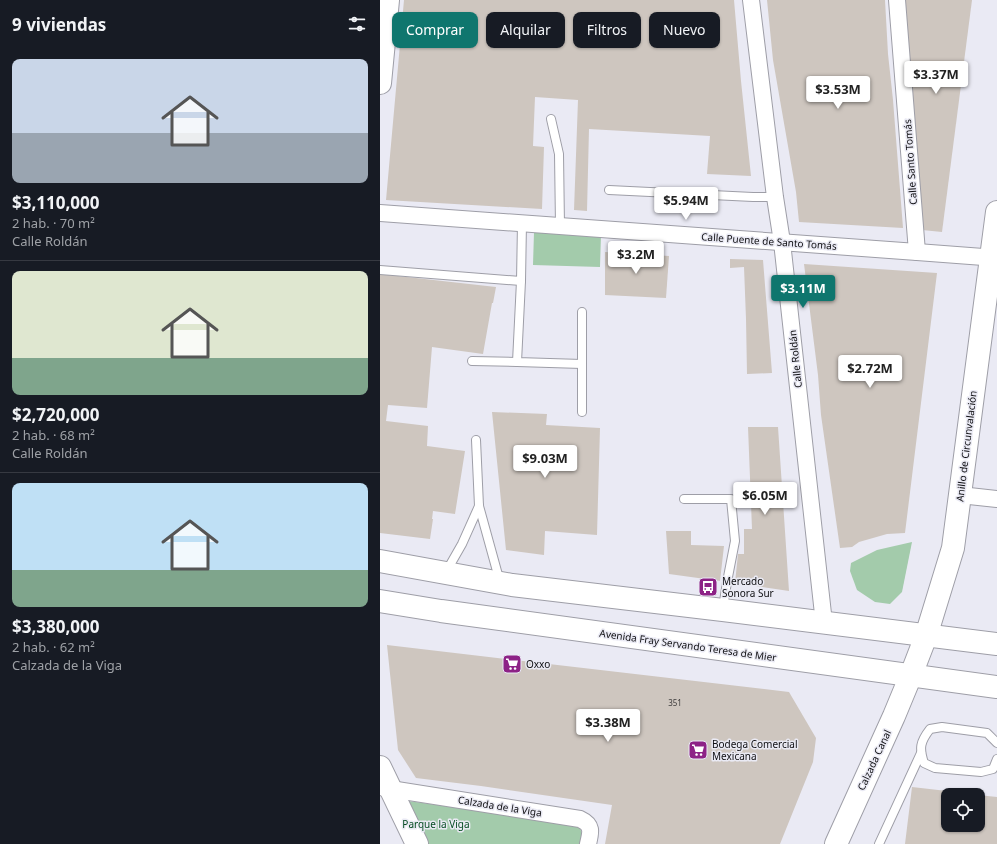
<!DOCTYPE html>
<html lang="es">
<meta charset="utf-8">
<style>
body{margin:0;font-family:"Noto Sans",sans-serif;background:#242831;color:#f1f3f6;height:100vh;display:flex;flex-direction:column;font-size:15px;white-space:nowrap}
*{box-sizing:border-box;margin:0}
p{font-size:13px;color:#9ea1a6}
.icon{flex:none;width:22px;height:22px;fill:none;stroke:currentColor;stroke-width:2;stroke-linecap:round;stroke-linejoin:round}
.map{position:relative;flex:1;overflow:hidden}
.sheet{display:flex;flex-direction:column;background:#171b24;width:380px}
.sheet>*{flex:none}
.banner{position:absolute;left:12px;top:12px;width:380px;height:36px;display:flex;gap:8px}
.buttons{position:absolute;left:561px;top:788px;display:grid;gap:8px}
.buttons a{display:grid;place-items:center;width:44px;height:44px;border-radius:8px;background:#171b24;box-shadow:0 1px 3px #0004;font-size:20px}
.price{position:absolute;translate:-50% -34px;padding:0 9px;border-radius:4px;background:#fff;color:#222;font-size:13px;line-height:26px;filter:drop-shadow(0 1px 2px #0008)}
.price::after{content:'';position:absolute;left:50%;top:24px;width:12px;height:9px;margin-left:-6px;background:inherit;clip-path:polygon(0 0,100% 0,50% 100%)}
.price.on{background:#0f766e;color:#fff}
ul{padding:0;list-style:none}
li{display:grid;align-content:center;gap:8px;height:212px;padding:0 12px}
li+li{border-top:1px solid #363941}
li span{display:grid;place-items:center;height:124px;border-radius:8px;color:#555}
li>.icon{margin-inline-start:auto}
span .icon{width:72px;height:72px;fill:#fffc;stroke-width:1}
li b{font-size:17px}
h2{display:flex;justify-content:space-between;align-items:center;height:48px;padding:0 12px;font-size:17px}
.chip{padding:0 14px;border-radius:8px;background:#171b24;box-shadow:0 1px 3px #0004;font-size:14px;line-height:36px}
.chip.on{background:#0f766e;color:#fff}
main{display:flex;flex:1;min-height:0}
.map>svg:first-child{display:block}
.green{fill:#a3cbab}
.building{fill:#cec6bf}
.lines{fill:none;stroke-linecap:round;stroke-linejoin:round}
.lane-casing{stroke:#9e9ea7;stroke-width:10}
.street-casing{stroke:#9e9ea7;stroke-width:18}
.secondary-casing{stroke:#9e9ea7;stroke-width:24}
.primary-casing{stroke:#9e9ea7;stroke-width:24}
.lane{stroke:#fff;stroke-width:8}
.street{stroke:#fff;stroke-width:16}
.secondary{stroke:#fff;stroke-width:22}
.primary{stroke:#fff;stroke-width:22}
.labels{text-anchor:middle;stroke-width:3;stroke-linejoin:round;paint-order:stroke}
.number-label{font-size:8px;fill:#3e3c3c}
.street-label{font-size:10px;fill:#0e0e11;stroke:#eaeaf4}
.poi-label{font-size:10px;fill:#0e0e11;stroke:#eaeaf4;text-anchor:start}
.park-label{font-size:10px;fill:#054c22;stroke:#eaeaf4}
</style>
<main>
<section class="sheet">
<h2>9 viviendas<svg class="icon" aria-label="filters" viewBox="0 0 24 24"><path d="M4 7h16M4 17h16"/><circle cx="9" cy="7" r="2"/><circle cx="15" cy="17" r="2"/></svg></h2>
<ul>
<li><span style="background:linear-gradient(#c9d6e8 60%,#9aa5b1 0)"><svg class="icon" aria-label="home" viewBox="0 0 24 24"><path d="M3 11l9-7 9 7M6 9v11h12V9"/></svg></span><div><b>$3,110,000</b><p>2 hab. · 70 m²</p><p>Calle Roldán</p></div></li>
<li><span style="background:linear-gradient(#dfe7d0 70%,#7fa58c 0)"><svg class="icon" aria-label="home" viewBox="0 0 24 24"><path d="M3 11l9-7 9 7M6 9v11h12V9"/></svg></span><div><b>$2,720,000</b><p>2 hab. · 68 m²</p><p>Calle Roldán</p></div></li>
<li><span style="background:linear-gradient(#bfe0f5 70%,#7fa58c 0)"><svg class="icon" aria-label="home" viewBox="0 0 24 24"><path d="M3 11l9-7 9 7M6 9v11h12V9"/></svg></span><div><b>$3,380,000</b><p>2 hab. · 62 m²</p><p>Calzada de la Viga</p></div></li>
</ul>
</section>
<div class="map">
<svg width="617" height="844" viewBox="0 0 617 844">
<rect width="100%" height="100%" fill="#eaeaf4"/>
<g class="green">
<polygon points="154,232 221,234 220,267 153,265"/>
<polygon points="532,542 522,592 510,604 495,602 477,590 470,571 471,563 497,550"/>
<path d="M28 801 192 823C203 828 202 833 203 844H44Z"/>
</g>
<g class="building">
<polygon points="24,0 354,0 361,81 371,176 327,174 330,136 209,129 207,211 194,210 198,100 155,97 153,146 164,147 162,209 6,200"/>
<polygon points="387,0 505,0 508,54 513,100 523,228 419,222 416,192 393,60"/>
<polygon points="524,0 592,0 562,232 542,230"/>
<polygon points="225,252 289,256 286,298 225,295"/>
<polygon points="350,259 383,260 392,373 367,374 366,319 364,267 350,268"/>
<polygon points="424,264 557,273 525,533 507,534 479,542 472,547 460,548 441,415 438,375"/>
<polygon points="0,274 116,287 113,303 112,303 103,354 52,347 47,408 8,405 6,421 48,426 47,446 85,451 75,514 53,511 52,519 53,519 50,539 0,533"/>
<polygon points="112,412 167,414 166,425 220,428 217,535 165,531 164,555 126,550"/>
<polygon points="368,427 398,427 409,591 355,583 358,554 364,554 364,529 372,529"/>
<polygon points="286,531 311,531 311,545 344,546 340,581 289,574"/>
<polygon points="7,645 409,692 436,738 433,762 400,844 225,844 232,805 101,786 36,778 18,750"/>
<polygon points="532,787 593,794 593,795 568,795 568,825 598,825 598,795 617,797 617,844 525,844"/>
</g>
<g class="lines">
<defs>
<g id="lane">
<polyline points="171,119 179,154 180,226"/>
<polyline points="229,190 373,197 395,197"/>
<polyline points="0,270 141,281 142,223"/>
<polyline points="141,281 137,362 202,364 202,312"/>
<polyline points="92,361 137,362"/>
<polyline points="202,364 202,412"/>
<polyline points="96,440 99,506 120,582"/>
<polyline points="304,499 351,499 355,541 347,582 343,608"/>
<polyline points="66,572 82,544 99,506"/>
<path d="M617 743 607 733 562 727 550 729C540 742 539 748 544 763L555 768 601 772 613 769 617 759"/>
<polyline points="499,844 541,753"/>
</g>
<g id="street">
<polyline points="371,0 395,197 402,242 444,623"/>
<polyline points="517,0 537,252"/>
<polyline points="0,213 537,252 617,258"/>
<polyline points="580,495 617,499"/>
<path d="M4 788 200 819C213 825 211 832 208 844"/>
</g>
<g id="secondary">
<polyline points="0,83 8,0"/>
<polyline points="0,767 37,844"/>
</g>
<g id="primary">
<polyline points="0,561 132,585 343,610 617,644"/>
<polyline points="0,601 61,611 617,687"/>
<polyline points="456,844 514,716 531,675 546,636 573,548 617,212"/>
</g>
</defs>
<use href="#lane" class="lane-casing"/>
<use href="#street" class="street-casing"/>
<use href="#secondary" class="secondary-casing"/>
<use href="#primary" class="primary-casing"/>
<use href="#lane" class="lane"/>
<use href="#street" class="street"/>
<use href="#secondary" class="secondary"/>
<use href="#primary" class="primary"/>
</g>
<defs>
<symbol id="bus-square" viewBox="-11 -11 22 22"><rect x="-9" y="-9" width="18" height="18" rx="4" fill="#8d2286" stroke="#eaeaf4"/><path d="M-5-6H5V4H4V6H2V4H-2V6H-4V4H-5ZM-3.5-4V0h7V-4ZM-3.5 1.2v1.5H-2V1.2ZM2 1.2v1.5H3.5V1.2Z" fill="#fff"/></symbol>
<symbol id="supermarket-square" viewBox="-11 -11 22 22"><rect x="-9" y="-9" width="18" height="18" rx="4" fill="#8d2286" stroke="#eaeaf4"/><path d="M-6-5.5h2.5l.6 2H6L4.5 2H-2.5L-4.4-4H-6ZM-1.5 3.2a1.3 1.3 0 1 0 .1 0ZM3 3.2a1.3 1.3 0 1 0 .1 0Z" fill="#fff"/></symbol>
</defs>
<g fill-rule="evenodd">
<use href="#bus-square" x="317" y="576" width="22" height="22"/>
<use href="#supermarket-square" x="121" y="653" width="22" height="22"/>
<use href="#supermarket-square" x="307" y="739" width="22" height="22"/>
</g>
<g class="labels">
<g class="number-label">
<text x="295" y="706">351</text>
</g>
<g class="street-label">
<text transform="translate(530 162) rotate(-94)" y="4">Calle Santo Tomás</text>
<text transform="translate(389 241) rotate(4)" y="4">Calle Puente de Santo Tomás</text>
<text transform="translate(415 359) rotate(-96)" y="4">Calle Roldán</text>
<text transform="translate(586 446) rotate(-83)" y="4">Anillo de Circunvalación</text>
<text transform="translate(308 645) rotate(8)" y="4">Avenida Fray Servando Teresa de Mier</text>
<text transform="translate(494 760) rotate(-65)" y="4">Calzada Canal</text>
<text transform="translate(120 806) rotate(9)" y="4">Calzada de la Viga</text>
</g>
<g class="poi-label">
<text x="342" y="585">Mercado<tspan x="342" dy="12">Sonora Sur</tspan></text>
<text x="146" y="668">Oxxo</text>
<text x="332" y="748">Bodega Comercial<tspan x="332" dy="12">Mexicana</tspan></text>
</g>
<g class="park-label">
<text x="56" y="828">Parque la Viga</text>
</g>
</g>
</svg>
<div class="buttons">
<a><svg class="icon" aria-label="locate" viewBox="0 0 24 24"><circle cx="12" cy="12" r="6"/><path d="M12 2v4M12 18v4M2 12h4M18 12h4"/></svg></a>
</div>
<b class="price" style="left:556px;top:95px">$3.37M</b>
<b class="price" style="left:458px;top:110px">$3.53M</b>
<b class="price" style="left:306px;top:221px">$5.94M</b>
<b class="price" style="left:256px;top:275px">$3.2M</b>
<b class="price on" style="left:423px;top:309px">$3.11M</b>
<b class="price" style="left:490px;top:389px">$2.72M</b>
<b class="price" style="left:165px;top:479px">$9.03M</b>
<b class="price" style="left:385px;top:516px">$6.05M</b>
<b class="price" style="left:228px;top:743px">$3.38M</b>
<div class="banner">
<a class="chip on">Comprar</a>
<a class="chip">Alquilar</a>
<a class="chip">Filtros</a>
<a class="chip">Nuevo</a>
</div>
</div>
</main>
